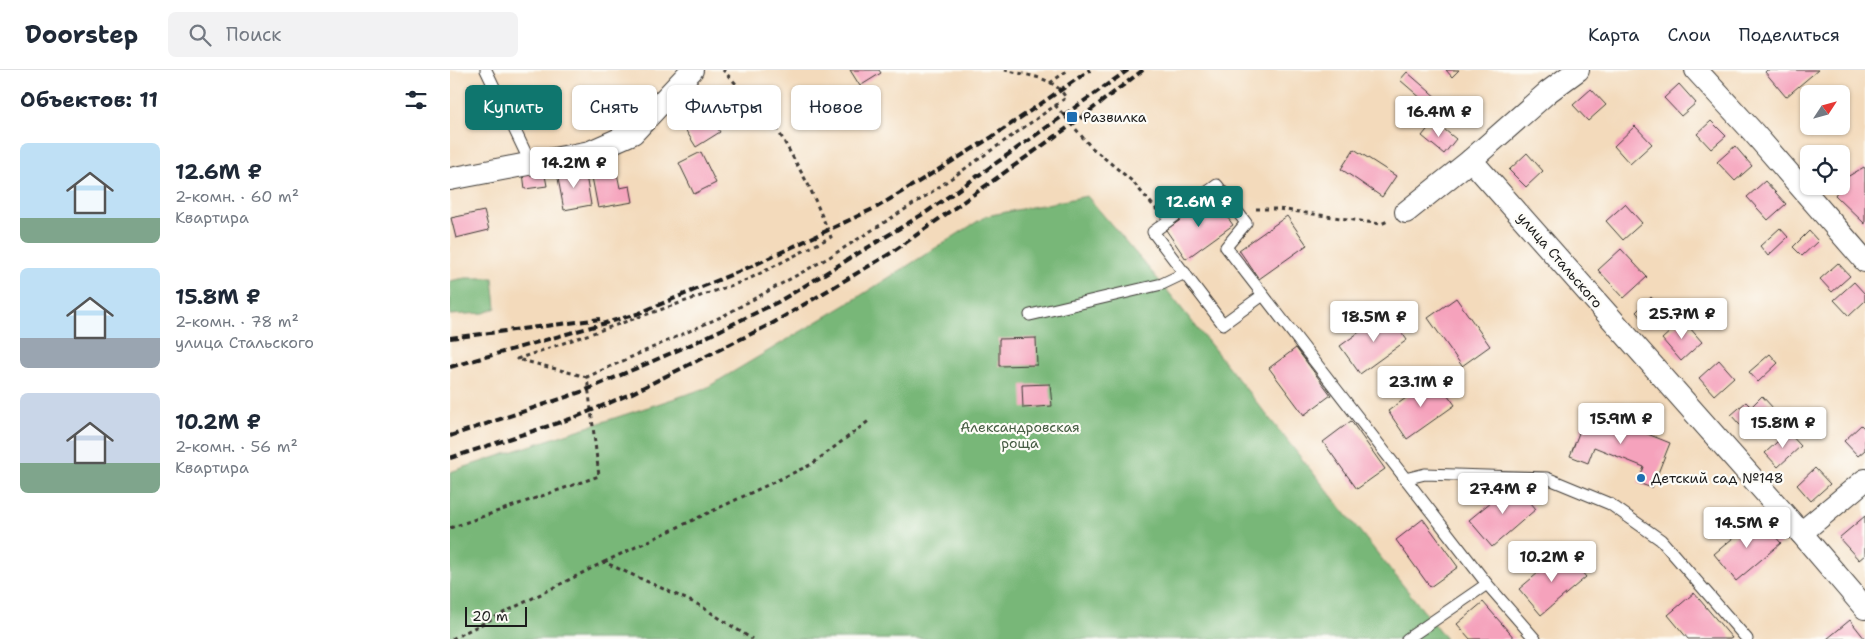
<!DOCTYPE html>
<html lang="ru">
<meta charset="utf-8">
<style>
body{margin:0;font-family:"Shantell Sans",sans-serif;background:#f2f2f3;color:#1f2937;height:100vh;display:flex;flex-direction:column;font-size:19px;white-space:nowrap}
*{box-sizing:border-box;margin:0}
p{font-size:16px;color:#747a83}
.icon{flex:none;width:28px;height:28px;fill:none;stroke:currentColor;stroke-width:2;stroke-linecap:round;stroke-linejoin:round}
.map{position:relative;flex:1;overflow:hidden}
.side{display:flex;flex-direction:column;background:#fff;width:450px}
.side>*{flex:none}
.guide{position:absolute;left:15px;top:15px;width:475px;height:45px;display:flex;gap:10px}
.needle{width:32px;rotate:54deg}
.buttons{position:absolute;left:1350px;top:15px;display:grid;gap:10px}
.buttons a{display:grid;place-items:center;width:50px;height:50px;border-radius:8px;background:#fff;box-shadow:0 1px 4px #0004;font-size:25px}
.scale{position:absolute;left:15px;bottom:12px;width:62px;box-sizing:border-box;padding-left:5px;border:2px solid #1c1c1c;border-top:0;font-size:14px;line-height:18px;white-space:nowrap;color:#1c1c1c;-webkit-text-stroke:4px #fdfcf7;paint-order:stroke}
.price{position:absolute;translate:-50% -42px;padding:0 11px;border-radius:5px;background:#fff;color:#222;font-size:16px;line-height:32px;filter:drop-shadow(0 1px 2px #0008)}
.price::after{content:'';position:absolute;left:50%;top:30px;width:15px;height:11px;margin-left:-8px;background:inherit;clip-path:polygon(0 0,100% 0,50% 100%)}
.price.on{background:#0f766e;color:#fff}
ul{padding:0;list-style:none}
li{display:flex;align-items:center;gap:15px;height:125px;padding:0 20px}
li span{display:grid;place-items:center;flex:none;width:140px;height:100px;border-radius:8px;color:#555}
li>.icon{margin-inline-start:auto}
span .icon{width:60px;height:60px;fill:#fffc;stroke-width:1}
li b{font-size:21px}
h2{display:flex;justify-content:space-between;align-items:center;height:60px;padding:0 20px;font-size:21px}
.tag{padding:0 18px;border-radius:8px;background:#fff;box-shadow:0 1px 4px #0004;font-size:18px;line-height:45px}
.tag.on{background:#0f766e;color:#fff}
header{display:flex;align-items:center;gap:30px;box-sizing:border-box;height:70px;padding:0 25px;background:#fff;border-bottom:1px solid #e0e1e3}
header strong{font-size:24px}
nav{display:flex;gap:28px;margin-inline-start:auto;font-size:18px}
.search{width:350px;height:45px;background:#f2f2f3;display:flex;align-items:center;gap:12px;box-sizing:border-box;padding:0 18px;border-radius:8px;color:#747a83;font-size:19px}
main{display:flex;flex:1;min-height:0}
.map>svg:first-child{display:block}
.forest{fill:#78b778;stroke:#4a6a4a}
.building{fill:#f5a2bc}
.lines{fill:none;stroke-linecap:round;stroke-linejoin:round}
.service-casing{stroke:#3c3834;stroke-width:13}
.minor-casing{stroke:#3c3834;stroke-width:24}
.path{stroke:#3c3834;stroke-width:3;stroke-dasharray:4 4;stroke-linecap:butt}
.service{stroke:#fff;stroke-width:11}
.minor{stroke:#fff;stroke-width:22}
.rail{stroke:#1c1c1c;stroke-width:4;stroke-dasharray:8 4;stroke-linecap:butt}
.poi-dot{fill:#1f6fb2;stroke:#fdfcf7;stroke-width:2}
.labels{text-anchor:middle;stroke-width:4.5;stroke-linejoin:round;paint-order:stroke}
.poi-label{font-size:14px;fill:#1c1c1c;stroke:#fdfcf7;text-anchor:start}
.street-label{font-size:14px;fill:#1c1c1c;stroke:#fdfcf7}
.park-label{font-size:14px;fill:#475d43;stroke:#fdfcf7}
</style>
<header>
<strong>Doorstep</strong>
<div class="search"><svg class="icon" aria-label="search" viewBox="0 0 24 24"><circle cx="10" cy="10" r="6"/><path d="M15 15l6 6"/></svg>Поиск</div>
<nav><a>Карта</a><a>Слои</a><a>Поделиться</a></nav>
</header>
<main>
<section class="side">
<h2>Объектов: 11<svg class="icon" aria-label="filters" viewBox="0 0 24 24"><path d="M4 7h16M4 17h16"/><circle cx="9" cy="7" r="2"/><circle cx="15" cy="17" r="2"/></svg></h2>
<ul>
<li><span style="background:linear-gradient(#bfe0f5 75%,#7fa58c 0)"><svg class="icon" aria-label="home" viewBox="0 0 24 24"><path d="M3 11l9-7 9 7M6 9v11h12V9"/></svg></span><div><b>12.6M ₽</b><p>2-комн. · 60 m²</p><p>Квартира</p></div></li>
<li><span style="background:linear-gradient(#bfe0f5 70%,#9aa5b1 0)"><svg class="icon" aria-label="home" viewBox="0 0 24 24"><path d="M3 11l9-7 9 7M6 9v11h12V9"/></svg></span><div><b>15.8M ₽</b><p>2-комн. · 78 m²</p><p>улица Стальского</p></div></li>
<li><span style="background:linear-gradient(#c9d6e8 70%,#7fa58c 0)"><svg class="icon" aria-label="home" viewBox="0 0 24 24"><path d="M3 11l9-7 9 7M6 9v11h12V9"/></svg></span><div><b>10.2M ₽</b><p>2-комн. · 56 m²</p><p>Квартира</p></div></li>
</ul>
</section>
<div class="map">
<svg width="1415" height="569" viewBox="0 0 1415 569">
<rect width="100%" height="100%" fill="#fdfcf7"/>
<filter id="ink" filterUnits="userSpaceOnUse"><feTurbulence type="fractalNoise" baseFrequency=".02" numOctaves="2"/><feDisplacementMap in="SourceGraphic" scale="10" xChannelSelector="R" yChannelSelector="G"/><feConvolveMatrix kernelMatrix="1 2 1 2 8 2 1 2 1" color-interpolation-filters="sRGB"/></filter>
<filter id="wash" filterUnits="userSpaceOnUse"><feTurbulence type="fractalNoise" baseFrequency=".0096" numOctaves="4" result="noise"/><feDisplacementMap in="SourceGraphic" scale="20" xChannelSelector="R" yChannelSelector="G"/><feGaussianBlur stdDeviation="1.12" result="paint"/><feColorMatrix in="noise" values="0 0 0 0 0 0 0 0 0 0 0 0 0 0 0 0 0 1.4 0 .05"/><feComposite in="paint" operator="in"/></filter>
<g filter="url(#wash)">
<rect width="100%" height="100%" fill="#f3dabb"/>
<g class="forest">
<polygon points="637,126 712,214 996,569 0,569 0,402 256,318 402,231 536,146"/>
<polygon points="15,208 43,208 46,238 34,243 0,245 0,211"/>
</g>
<g id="blocks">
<g class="building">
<polygon points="400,0 429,0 431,3 410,16"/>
<polygon points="996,0 1009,0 1002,7"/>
<polygon points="1317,0 1368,0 1336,27 1315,2"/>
<polygon points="957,2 995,35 988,43 950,10"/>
<polygon points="1229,14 1246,33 1231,46 1214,28"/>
<polygon points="1141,19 1156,35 1138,51 1123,35"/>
<polygon points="37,25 46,41 30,49 22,34"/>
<polygon points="249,28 270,62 246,77 225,43"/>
<polygon points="984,51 1006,69 994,84 972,66"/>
<polygon points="1261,51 1276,66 1261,79 1247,64"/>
<polygon points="1185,56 1202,74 1180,94 1164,76"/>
<polygon points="1285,76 1302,96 1285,111 1267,92"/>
<polygon points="904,79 946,106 932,127 891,99"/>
<polygon points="251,82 266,113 244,124 229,93"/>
<polygon points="1077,83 1093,101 1076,117 1059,100"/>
<polygon points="1414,97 1415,99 1415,154 1385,125 1397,107"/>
<polygon points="135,99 141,135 114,140 107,103"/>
<polygon points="94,100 97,116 75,119 73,103"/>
<polygon points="167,103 170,118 180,116 183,132 148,138 142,107"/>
<polygon points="1315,111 1336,134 1318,150 1297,127"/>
<polygon points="763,127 783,155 736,189 716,160"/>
<polygon points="1175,134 1192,153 1173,170 1156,151"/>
<polygon points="34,141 39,160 6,168 1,148"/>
<polygon points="837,146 857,175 809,209 789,180"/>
<polygon points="1330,158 1338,167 1318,186 1310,176"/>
<polygon points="1359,161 1368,171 1352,186 1343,177"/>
<polygon points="1171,179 1197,207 1174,228 1148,200"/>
<polygon points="1388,193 1400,206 1382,222 1370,209"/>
<polygon points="1404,212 1415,224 1415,231 1399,246 1384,230"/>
<polygon points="1201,227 1215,243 1200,257 1186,242"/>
<polygon points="1006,228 1040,276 1012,296 978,248"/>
<polygon points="937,242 957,270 910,304 890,276"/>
<polygon points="1233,250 1252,272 1231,291 1212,269"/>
<polygon points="586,268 587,295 549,296 549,269"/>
<polygon points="846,278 881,325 854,345 819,298"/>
<polygon points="1320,284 1328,293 1308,312 1299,302"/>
<polygon points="1269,290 1284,307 1264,325 1249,308"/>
<polygon points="985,307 1005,335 957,369 938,341"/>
<polygon points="600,314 602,336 573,338 572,315"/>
<polygon points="1312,326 1324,339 1297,363 1281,345 1296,332 1301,337"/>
<polygon points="1138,340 1220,373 1202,418 1188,413 1194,397 1144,377 1138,393 1120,386"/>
<polygon points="901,351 935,399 907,419 873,372"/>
<polygon points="1411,355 1415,359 1415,380 1408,386 1394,371"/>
<polygon points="1338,362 1351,376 1328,397 1315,383"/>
<polygon points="1365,398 1380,414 1361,431 1347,415"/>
<polygon points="1064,413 1086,439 1042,477 1019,450"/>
<polygon points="1415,446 1415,485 1409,490 1389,468"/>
<polygon points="1308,447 1331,473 1286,511 1264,484"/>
<polygon points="973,449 1008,497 980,517 946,470"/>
<polygon points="1114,481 1136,507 1091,545 1069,519"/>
<polygon points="1244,523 1282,568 1280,569 1238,569 1218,545"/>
<polygon points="1033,532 1065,569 1020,569 1007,554"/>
<polygon points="1400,550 1415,569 1377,569"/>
</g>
</g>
</g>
<g filter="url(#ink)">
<use href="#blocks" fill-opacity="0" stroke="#3c3834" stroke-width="1"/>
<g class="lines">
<defs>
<g id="service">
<polyline points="36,0 80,92"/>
<polyline points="813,225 773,254 703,162 767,115 796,153 776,177 1037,514 1085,569"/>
<polyline points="580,245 712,214 735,203"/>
<polyline points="955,409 975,404 1097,408 1160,434 1211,470 1297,569"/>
<polyline points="957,569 1037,514"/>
</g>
<g id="minor">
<polyline points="1246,0 1303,62 1415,191"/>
<polyline points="1021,90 1351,463 1415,538"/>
<polyline points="0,109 140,82 183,63 242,0"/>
<polyline points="956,142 1021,90 1098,22 1128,0"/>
<polyline points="1351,463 1415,410"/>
</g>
</defs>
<use href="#service" class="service-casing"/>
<use href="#minor" class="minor-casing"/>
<g class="path">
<polyline points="600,13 618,0"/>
<polyline points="605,35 641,77 682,111 707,140"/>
<polyline points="806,139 829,139 931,154 938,151"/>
<polyline points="137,307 67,289 297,210 381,167 359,116 326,57 273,0"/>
<path d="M0 458 149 406 137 307 273 246 378 188 476 126 616 28C604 6 577 6 555 0"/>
<polyline points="154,492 362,394 420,350"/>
<polyline points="2,569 154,492 249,535 302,569"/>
</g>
<use href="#service" class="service"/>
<use href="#minor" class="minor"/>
<g class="rail">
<polyline points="0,268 150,249"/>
<polyline points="0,297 187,244 302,196 427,137 542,67 640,0"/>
<polyline points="0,366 134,321 242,274 328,232 478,141 678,0"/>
<polyline points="0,388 126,347 180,324 323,253 441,183 620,56 693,0"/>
</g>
</g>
</g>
<g class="poi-dot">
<rect x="616" y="41" width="12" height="12" rx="2.5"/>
<circle cx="1191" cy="408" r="5"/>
</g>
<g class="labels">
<g class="poi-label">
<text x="633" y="52">Развилка</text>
<text x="1201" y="413">Детский сад №148</text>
</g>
<g class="street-label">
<text transform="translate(1110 190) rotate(49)" y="5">улица Стальского</text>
</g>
<g class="park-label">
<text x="570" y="362">Александровская<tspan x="570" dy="16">роща</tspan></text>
</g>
</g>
</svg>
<div class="buttons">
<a><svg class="needle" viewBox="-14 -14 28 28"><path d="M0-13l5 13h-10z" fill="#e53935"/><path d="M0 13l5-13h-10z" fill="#747a83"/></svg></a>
<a><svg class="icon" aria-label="locate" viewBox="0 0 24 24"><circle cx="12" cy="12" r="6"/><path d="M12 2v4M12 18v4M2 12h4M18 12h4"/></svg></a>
</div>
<div class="scale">20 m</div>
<b class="price" style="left:989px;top:68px">16.4M ₽</b>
<b class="price" style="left:124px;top:119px">14.2M ₽</b>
<b class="price on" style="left:749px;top:158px">12.6M ₽</b>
<b class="price" style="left:1232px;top:270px">25.7M ₽</b>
<b class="price" style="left:924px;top:273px">18.5M ₽</b>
<b class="price" style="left:971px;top:338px">23.1M ₽</b>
<b class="price" style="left:1171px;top:375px">15.9M ₽</b>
<b class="price" style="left:1333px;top:379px">15.8M ₽</b>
<b class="price" style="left:1053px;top:445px">27.4M ₽</b>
<b class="price" style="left:1297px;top:479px">14.5M ₽</b>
<b class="price" style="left:1102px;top:513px">10.2M ₽</b>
<div class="guide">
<a class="tag on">Купить</a>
<a class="tag">Снять</a>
<a class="tag">Фильтры</a>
<a class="tag">Новое</a>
</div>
</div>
</main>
